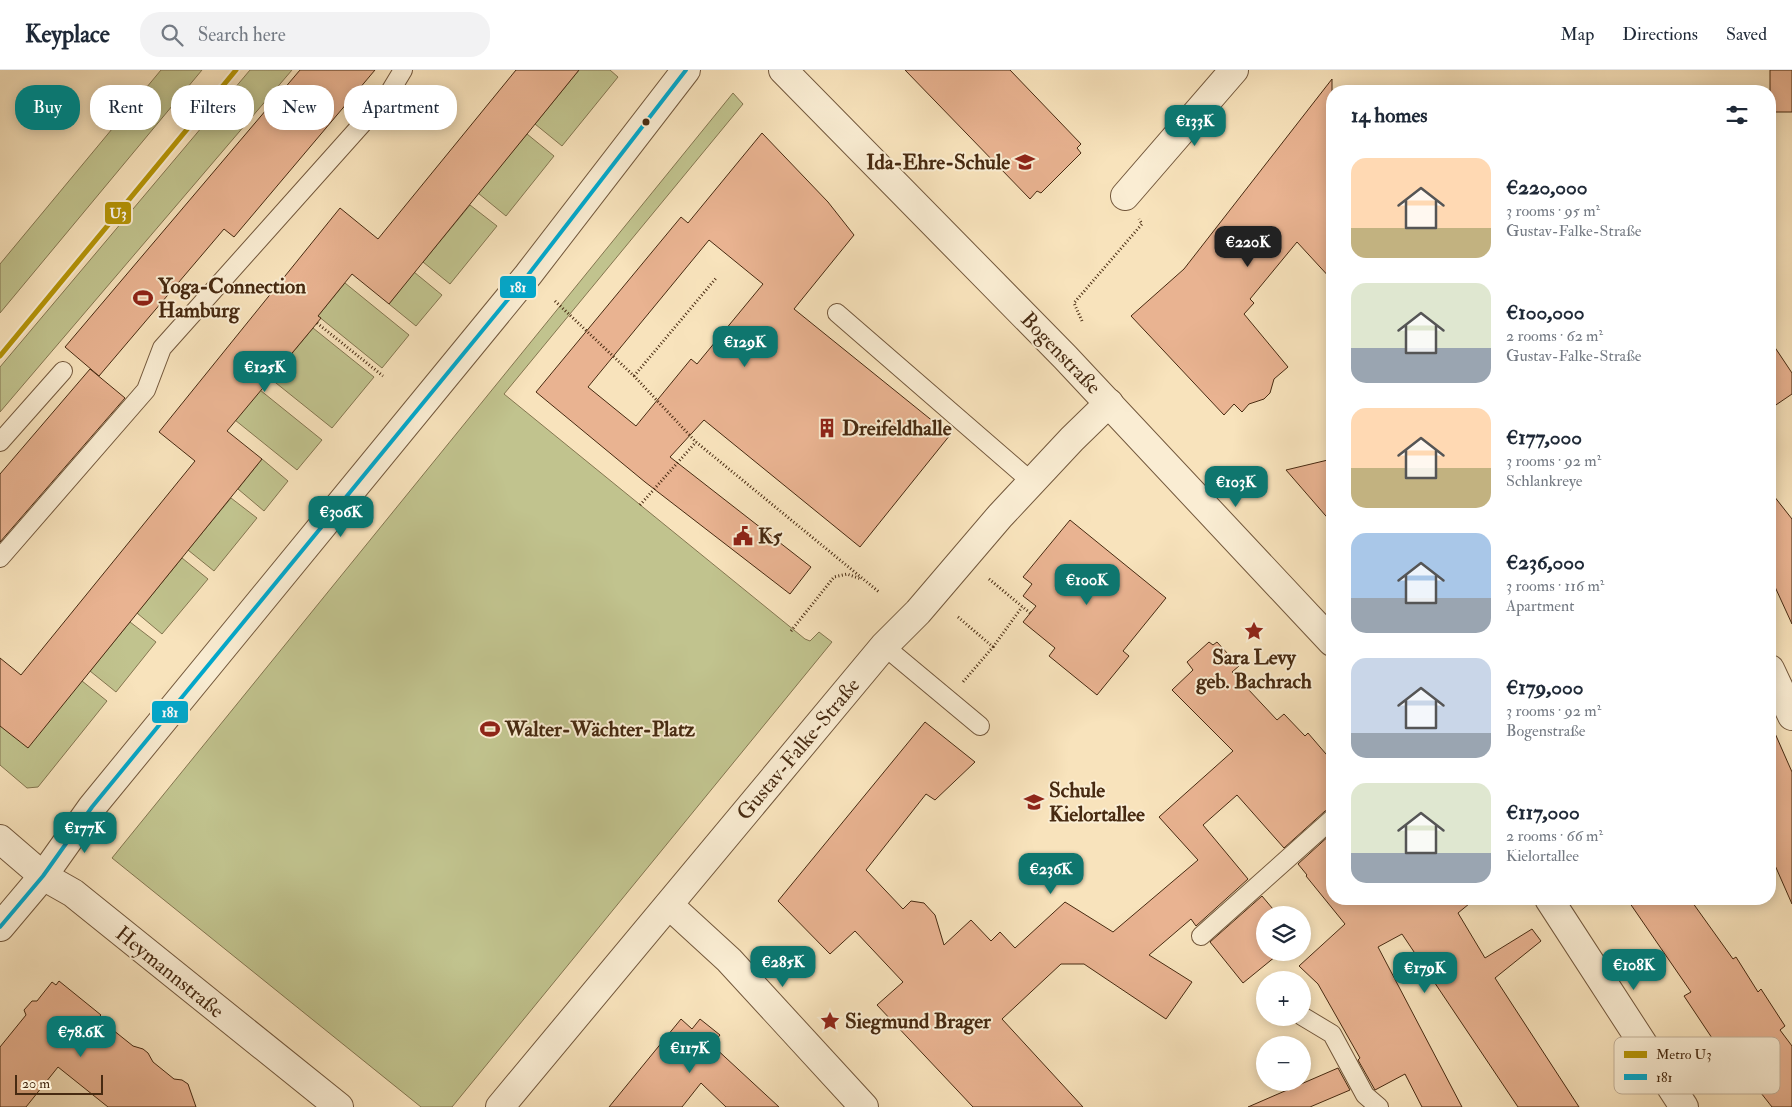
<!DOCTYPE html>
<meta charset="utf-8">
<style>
body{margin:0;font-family:"IM FELL Double Pica",serif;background:#f2f2f3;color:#1f2937;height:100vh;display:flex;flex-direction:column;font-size:19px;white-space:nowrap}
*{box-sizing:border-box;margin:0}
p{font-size:16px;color:#747a83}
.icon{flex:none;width:28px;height:28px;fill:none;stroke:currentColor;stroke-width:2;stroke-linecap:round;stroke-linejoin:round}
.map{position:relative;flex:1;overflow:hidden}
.sheet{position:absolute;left:1326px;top:15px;width:450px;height:820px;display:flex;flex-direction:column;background:#fff;border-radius:20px;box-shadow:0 2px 12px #0003}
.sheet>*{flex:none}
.top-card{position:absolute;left:15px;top:15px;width:475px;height:45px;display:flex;gap:10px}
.buttons{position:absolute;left:1256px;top:836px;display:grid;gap:10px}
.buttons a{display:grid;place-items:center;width:55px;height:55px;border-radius:50%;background:#fff;box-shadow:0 2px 12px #0003;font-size:25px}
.scale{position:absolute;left:15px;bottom:12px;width:88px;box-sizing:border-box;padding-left:5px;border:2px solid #472a11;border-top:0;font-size:14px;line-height:18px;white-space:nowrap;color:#472a11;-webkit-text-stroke:4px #faedd3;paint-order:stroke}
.price{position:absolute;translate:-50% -42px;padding:0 11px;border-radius:10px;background:#0f766e;color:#fff;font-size:16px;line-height:32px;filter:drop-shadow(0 1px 2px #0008)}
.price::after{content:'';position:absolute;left:50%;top:30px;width:15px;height:11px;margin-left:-8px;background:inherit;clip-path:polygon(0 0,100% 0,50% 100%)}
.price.current{background:#222;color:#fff}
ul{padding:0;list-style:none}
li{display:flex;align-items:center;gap:15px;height:125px;padding:0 25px}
li span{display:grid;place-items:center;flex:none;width:140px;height:100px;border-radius:15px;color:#555}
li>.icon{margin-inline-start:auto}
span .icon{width:60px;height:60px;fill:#fffc;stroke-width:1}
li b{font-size:21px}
h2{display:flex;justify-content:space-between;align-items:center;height:60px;padding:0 25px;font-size:21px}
.chip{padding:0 18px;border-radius:20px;background:#fff;box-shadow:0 2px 12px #0003;font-size:18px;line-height:45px}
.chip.current{background:#0f766e;color:#fff}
header{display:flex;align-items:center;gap:30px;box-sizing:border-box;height:70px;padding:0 25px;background:#fff;border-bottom:1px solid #e0e1e3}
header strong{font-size:24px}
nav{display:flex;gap:28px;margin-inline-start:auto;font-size:18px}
.search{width:350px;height:45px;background:#f2f2f3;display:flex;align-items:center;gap:12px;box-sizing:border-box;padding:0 18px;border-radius:20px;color:#747a83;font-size:19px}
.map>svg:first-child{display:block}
.green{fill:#c1c38e;stroke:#847650}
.building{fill:#e9b391;stroke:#472a11;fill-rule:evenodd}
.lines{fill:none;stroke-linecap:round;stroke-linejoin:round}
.service-casing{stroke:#73583c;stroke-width:20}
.minor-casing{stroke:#73583c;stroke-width:30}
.tertiary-casing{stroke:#73583c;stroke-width:30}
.path{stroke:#472a11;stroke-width:3;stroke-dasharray:1 2.5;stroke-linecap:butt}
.service{stroke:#faedd3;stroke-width:18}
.minor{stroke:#faedd3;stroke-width:28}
.tertiary{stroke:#faedd3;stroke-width:28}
.bus-1-casing{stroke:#faedd3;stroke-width:8}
.bus-1{stroke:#00a9ce;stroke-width:4}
.metro-1-casing{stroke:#faedd3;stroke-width:9}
.metro-1{stroke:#b59507;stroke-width:5}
.bus-dot{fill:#472a11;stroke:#faedd3;stroke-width:2}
.labels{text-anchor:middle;stroke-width:4;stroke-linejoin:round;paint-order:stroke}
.poi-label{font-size:21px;font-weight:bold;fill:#472a11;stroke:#faedd3;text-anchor:start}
.street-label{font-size:21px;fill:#472a11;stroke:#faedd3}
.key{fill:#faedd3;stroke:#c4b299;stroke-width:1}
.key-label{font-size:14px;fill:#472a11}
.line-badge{stroke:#faedd3;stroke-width:2}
.badge-label{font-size:14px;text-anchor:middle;font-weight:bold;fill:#fff}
</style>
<header>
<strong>Keyplace</strong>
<div class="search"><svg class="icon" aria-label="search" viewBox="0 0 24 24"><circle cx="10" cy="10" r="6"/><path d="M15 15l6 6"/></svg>Search here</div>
<nav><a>Map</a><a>Directions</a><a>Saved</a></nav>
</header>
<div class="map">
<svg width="1792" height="1037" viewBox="0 0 1792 1037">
<rect width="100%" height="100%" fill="#f8e3bc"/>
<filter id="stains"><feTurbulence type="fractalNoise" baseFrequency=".004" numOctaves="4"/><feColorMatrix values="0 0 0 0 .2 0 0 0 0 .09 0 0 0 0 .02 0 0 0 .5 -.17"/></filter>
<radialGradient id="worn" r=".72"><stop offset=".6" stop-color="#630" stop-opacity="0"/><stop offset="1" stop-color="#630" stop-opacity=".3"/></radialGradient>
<g class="green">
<polygon points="161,0 202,0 0,243 0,194"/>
<polygon points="250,0 292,0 0,342 0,297"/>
<polygon points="579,0 610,0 618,7 562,76 535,54"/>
<polygon points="733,23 743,34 504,324 805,569 810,571 819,562 832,572 452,1037 421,1037 112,788"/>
<polygon points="527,64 554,86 506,146 478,123"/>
<polygon points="470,135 497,156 450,214 423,192"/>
<polygon points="414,202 442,225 416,256 389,234"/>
<polygon points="345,213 409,265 382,298 318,246"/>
<polygon points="313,258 374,307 332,358 271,309"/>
<polygon points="260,320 322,370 297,400 235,350"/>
<polygon points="262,389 288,411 264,441 238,419"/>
<polygon points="231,428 257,448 214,501 188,480"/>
<polygon points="182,488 208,509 162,564 137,543"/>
<polygon points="130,552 156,572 116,622 90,601"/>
<polygon points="82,611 107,631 38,717 27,718 0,695 0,656"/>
</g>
<g class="building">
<polygon points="300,0 375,0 234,167 224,159 99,306 65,277"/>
<polygon points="516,0 579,0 389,234 352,204 318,246 321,248 313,258 227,361 262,389 28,678 0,656 0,588 21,605 195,391 159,362 340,138 378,169"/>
<polygon points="905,0 1010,0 1081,74 1077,78 1081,83 1041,123 1037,121 1030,129"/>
<rect x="1770" y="0" width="22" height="42"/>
<polygon points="1332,9 1332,210 1297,172 1250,229 1254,233 1244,244 1288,297 1274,309 1270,323 1264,329 1249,334 1242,342 1234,334 1224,345 1131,246 1184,199"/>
<path d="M762 63 828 132 854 165 794 239 950 365 860 477 704 350 670 387 811 497 790 524 645 412 536 322 681 147 688 153ZM709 170 763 214 697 294 691 289 636 356 588 317Z"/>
<polygon points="1770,270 1792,303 1792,324 1770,339"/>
<polygon points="90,299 125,328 0,472 0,404"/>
<polygon points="1332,389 1332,453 1286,400"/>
<polygon points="1770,421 1792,449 1792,554 1770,506"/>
<polygon points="1070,450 1166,528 1123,581 1129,586 1097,625 1049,586 1055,578 1023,552 1036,536 1023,526 1032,514 1023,507"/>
<polygon points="1209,572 1213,575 1217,572 1239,596 1232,602 1277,650 1284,644 1305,666 1308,663 1332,691 1332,739 1325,741 1284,778 1237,725 1203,755 1248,809 1196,856 1191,849 1149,885 1192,912 1166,949 1084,894 1061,894 1002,949 1083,1037 973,1037 877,935 903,912 855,861 830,884 778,831 925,652 975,692 935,730 926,724 866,800 903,839 911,831 924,833 935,845 944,875 971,850 991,871 1000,862 1015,878 1065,832 1113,862 1198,790 1159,747 1233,681 1172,620 1193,600 1187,592"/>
<polygon points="1770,652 1792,702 1792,834 1770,784"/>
<polygon points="1332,763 1332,829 1475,829 1458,843 1485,888 1532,859 1541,871 1495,908 1579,1037 1518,1037 1402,864 1378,877 1462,1037 1422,1037 1405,1004 1375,1020 1358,990 1360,988 1318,914 1299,896 1345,854 1306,806 1307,805 1298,794"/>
<polygon points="1262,826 1278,845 1265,845 1265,882 1281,882 1243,913 1210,872"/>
<polygon points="1627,829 1690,829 1733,889 1736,887 1758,922 1761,919 1785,956 1780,960 1792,976 1792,1037 1772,1037 1731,985 1722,983 1684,926 1691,922"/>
<polygon points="59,911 101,945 98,948 133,976 143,979 148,983 153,992 174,1009 182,1010 188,1014 196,1037 108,1037 58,997 26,1037 0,1037 0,977 26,945 24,940 32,931 37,931 52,912 56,915"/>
<polygon points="681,949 692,959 700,949 720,965 712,975 779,1037 726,1037 701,1013 682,1037 609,1037"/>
<polygon points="1338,998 1350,1020 1310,1037 1248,1037"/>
</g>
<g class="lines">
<defs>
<g id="service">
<polyline points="837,243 1033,413"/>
<polyline points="0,372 63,301"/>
<polyline points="0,488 146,320 162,278 388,25 403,0"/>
<polyline points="884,576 980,656"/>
<polyline points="1201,866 1332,749"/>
<polyline points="1302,946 1332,964 1365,1025 1379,1037"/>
</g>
<g id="minor">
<polyline points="1125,126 1234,0"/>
<polyline points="1770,599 1792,646"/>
<polyline points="0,769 43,806 73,823 339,1037"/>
<polyline points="669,835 729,890 864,1037"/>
<polyline points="500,1037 884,576 918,542 1000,446 1072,369 1109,333"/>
</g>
<g id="tertiary">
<polyline points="783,0 1065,287 1332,572"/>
<polyline points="1549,829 1684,1037"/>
<polyline points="0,857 43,806 92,737 528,205 686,0"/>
</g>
</defs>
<use href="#service" class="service-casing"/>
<use href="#minor" class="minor-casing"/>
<use href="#tertiary" class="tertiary-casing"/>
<g class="path">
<polyline points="555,231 634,306 696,372 879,522"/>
<polyline points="1082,251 1074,233 1142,154 1139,149"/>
<polyline points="317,253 383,306"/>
<polyline points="634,306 717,207"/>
<polyline points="640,435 696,372"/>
<polyline points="989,509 1030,543"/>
<polyline points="958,547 993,577 963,612"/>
<polyline points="791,561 834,507 847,504 861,509"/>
<polyline points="993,577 1022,537"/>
</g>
<use href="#service" class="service"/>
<use href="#minor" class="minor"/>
<use href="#tertiary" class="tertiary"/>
<defs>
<polyline id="bus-1" points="0,857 43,806 92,737 528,205 686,0"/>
</defs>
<use href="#bus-1" class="bus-1-casing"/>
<use href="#bus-1" class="bus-1"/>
<defs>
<polyline id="metro-1" points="0,286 236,0"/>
</defs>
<use href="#metro-1" class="metro-1-casing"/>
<use href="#metro-1" class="metro-1"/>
</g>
<defs>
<symbol id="school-bare" viewBox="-9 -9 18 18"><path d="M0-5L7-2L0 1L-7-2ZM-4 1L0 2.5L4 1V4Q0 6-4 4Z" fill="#8f2418" stroke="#faedd3" stroke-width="2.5" paint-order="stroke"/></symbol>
<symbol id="stadium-bare" viewBox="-9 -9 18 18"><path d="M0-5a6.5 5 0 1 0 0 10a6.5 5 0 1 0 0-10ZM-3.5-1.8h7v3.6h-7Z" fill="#8f2418" stroke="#faedd3" stroke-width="2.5" paint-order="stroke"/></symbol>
<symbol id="building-bare" viewBox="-9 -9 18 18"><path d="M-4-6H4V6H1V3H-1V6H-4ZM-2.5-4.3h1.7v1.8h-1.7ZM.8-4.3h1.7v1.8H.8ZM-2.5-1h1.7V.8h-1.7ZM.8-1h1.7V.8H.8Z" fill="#8f2418" stroke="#faedd3" stroke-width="2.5" paint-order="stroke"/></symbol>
<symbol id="civic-bare" viewBox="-9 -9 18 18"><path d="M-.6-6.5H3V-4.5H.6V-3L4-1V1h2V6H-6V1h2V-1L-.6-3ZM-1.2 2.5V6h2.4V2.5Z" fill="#8f2418" stroke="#faedd3" stroke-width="2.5" paint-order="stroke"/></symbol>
<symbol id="sight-bare" viewBox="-9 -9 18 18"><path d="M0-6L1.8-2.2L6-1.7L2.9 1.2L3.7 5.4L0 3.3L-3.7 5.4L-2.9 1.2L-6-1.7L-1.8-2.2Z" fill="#8f2418" stroke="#faedd3" stroke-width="2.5" paint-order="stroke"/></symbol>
</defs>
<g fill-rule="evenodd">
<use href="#school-bare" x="1011" y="78" width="28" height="28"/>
<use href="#stadium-bare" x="129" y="214" width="28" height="28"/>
<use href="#building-bare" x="813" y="344" width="28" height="28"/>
<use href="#civic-bare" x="729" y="452" width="28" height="28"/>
<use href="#sight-bare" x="1240" y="547" width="28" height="28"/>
<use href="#stadium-bare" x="476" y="645" width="28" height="28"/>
<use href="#school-bare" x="1020" y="718" width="28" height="28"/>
<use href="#sight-bare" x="816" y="937" width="28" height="28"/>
</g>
<circle class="bus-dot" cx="646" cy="52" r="4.5"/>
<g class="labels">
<g class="poi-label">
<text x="1010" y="99" text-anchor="end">Ida-Ehre-Schule</text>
<text x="158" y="223">Yoga-Connection<tspan x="158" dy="24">Hamburg</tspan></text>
<text x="842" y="365">Dreifeldhalle</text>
<text x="758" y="473">K5</text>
<text x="1254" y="594" text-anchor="middle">Sara Levy<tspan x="1254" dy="24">geb. Bachrach</tspan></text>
<text x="505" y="666">Walter-Wächter-Platz</text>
<text x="1049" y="727">Schule<tspan x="1049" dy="24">Kielortallee</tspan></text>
<text x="845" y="958">Siegmund Brager</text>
</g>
<g class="street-label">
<text transform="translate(1061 283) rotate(46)" y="7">Bogenstraße</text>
<text transform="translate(798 679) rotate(-50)" y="7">Gustav-Falke-Straße</text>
<text transform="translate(170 902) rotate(39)" y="7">Heymannstraße</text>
</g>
</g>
<rect x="1614" y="967" width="166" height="57" rx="8" class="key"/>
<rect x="1624" y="981" width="23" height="7" fill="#b59507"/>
<rect x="1624" y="1004" width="23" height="6" fill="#00a9ce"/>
<g class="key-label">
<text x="1656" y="989">Metro U3</text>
<text x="1656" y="1012">181</text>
</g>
<g class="line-badge">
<rect x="104" y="131" width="28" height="24" rx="5" fill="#b59507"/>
<rect x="499" y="205" width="38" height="24" rx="5" fill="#00a9ce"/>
<rect x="151" y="630" width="38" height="24" rx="5" fill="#00a9ce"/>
</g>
<g class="badge-label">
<text x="118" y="148">U3</text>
<text x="518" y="222">181</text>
<text x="170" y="647">181</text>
</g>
<rect width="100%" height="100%" filter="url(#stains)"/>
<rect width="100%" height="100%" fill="url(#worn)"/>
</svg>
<div class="buttons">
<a><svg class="icon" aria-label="layers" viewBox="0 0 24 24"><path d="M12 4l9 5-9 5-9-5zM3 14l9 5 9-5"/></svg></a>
<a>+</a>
<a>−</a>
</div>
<div class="scale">20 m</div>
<b class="price" style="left:1195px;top:77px">€133K</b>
<b class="price current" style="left:1248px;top:198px">€220K</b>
<b class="price" style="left:745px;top:298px">€129K</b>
<b class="price" style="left:265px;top:323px">€125K</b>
<b class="price" style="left:1236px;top:438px">€103K</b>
<b class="price" style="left:341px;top:468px">€306K</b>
<b class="price" style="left:1087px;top:536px">€100K</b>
<b class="price" style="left:85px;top:784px">€177K</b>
<b class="price" style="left:1051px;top:825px">€236K</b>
<b class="price" style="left:783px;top:918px">€285K</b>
<b class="price" style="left:1634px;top:921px">€108K</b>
<b class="price" style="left:1425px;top:924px">€179K</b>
<b class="price" style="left:81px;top:988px">€78.6K</b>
<b class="price" style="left:690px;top:1004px">€117K</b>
<div class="top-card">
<a class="chip current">Buy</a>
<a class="chip">Rent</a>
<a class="chip">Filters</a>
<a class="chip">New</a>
<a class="chip">Apartment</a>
</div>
<section class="sheet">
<h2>14 homes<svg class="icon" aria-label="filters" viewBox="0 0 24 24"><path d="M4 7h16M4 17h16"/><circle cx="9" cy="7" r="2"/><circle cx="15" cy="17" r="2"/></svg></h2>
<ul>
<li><span style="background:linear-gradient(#ffd9b3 70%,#c2b280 0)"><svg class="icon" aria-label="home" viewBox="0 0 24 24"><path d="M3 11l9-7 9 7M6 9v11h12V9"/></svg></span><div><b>€220,000</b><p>3 rooms · 95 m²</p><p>Gustav-Falke-Straße</p></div></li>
<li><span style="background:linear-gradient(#dfe7d0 65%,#9aa5b1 0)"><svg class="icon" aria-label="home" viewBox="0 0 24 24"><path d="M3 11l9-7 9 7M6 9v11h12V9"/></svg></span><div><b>€100,000</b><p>2 rooms · 62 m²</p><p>Gustav-Falke-Straße</p></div></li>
<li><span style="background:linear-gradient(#ffd9b3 60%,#c2b280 0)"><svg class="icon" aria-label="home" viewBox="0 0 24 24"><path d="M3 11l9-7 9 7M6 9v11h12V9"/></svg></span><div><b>€177,000</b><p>3 rooms · 92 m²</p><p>Schlankreye</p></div></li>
<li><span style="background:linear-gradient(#a9c7e8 65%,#9aa5b1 0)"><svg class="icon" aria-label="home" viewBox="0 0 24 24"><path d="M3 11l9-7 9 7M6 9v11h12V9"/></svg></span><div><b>€236,000</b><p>3 rooms · 116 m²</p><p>Apartment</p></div></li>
<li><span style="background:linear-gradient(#c9d6e8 75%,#9aa5b1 0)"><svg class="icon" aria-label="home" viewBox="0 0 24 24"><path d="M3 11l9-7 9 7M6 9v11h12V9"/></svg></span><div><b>€179,000</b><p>3 rooms · 92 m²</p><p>Bogenstraße</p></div></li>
<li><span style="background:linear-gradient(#dfe7d0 70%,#9aa5b1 0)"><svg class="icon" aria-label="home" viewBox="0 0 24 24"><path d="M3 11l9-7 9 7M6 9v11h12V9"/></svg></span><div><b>€117,000</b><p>2 rooms · 66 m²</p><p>Kielortallee</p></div></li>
</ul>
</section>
</div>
